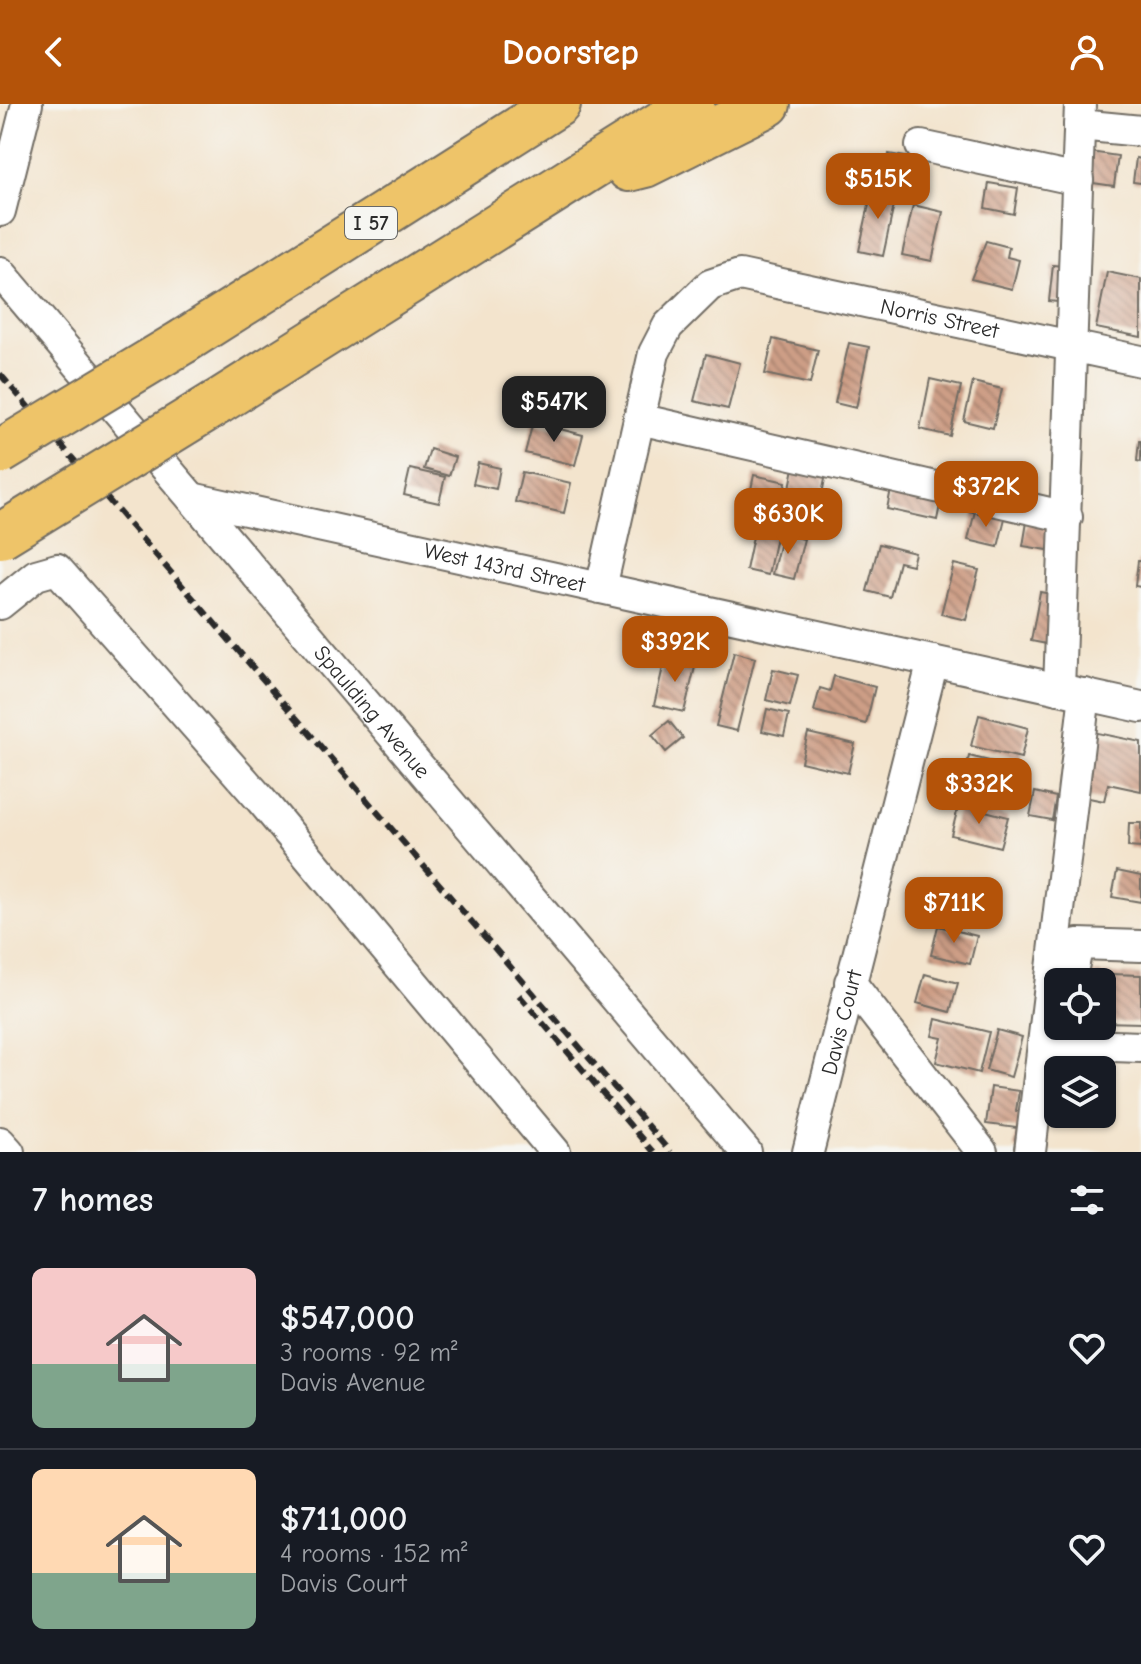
<!DOCTYPE html>
<meta charset="utf-8">
<style>
body{margin:0;font-family:"Comic Neue",sans-serif;background:#242831;color:#f1f3f6;height:100vh;display:flex;flex-direction:column;font-size:30px;white-space:nowrap}
*{box-sizing:border-box;margin:0}
p{font-size:26px;color:#9ea1a6}
.icon{flex:none;width:44px;height:44px;fill:none;stroke:currentColor;stroke-width:2;stroke-linecap:round;stroke-linejoin:round}
.map{position:relative;height:1048px;overflow:hidden}
.side{display:flex;flex-direction:column;background:#171b24;flex:1}
.side>*{flex:none}
.tools{position:absolute;left:1044px;top:864px;display:grid;gap:16px}
.tools a{display:grid;place-items:center;width:72px;height:72px;border-radius:12px;background:#171b24;box-shadow:0 2px 6px #0004;font-size:40px}
.price{position:absolute;translate:-50% -68px;padding:0 18px;border-radius:16px;background:#b45309;color:#fff;font-size:26px;line-height:52px;filter:drop-shadow(0 2px 4px #0008)}
.price::after{content:'';position:absolute;left:50%;top:48px;width:24px;height:18px;margin-left:-12px;background:inherit;clip-path:polygon(0 0,100% 0,50% 100%)}
.price.on{background:#222;color:#fff}
ul{padding:0;list-style:none}
li{display:flex;align-items:center;gap:24px;height:200px;padding:0 32px}
li+li{border-top:2px solid #363941}
li span{display:grid;place-items:center;flex:none;width:224px;height:160px;border-radius:12px;color:#555}
li>.icon{margin-inline-start:auto}
span .icon{width:96px;height:96px;fill:#fffc;stroke-width:1}
li b{font-size:34px}
h2{display:flex;justify-content:space-between;align-items:center;height:96px;padding:0 32px;font-size:34px}
header{display:flex;justify-content:space-between;align-items:center;height:104px;padding:0 32px;background:#b45309;color:#fff;font-size:36px;font-weight:700}
.map>svg:first-child{display:block}
.building{fill:url(#building-back-hatch)}
.lines{fill:none;stroke-linecap:round;stroke-linejoin:round}
.minor-casing{stroke:#716c64;stroke-width:34}
.highway-casing{stroke:#716c64;stroke-width:48}
.minor{stroke:#fff;stroke-width:30}
.highway{stroke:#eec469;stroke-width:44}
.rail{stroke:#2b2b2b;stroke-width:6;stroke-dasharray:12 6;stroke-linecap:butt}
.highway-bridge-casing{stroke:#716c64;stroke-width:48;stroke-linecap:butt}
.highway-bridge{stroke:#eec469;stroke-width:44}
.labels{text-anchor:middle;stroke-width:7;stroke-linejoin:round;paint-order:stroke}
.shield{fill:#f6f6f2;stroke:#686867;stroke-width:2}
.shield-label{font-size:20px;font-weight:bold;fill:#2b2b2b}
.street-label{font-size:22px;fill:#2b2b2b;stroke:#f6f6f2}
</style>
<header><svg class="icon" aria-label="back" viewBox="0 0 24 24"><path d="M15 5l-7 7 7 7"/></svg>Doorstep<svg class="icon" aria-label="person" viewBox="0 0 24 24"><circle cx="12" cy="8" r="4"/><path d="M4 21q1-7 8-7t8 7"/></svg></header>
<div class="map">
<svg width="1141" height="1048" viewBox="0 0 1141 1048">
<defs>
<pattern id="building-back-hatch" width="6" height="6" patternUnits="userSpaceOnUse" patternTransform="scale(2)"><rect width="6" height="6" fill="#cd9e86"/><path d="M-1 5l2 2M0 0l6 6M5-1l2 2" fill="none" stroke="#a7816e"/></pattern>
</defs>
<rect width="100%" height="100%" fill="#f6f6f2"/>
<filter id="ink" filterUnits="userSpaceOnUse"><feTurbulence type="fractalNoise" baseFrequency=".0125" numOctaves="2"/><feDisplacementMap in="SourceGraphic" scale="16" xChannelSelector="R" yChannelSelector="G"/><feConvolveMatrix kernelMatrix="1 2 1 2 8 2 1 2 1" color-interpolation-filters="sRGB"/></filter>
<filter id="wash" filterUnits="userSpaceOnUse"><feTurbulence type="fractalNoise" baseFrequency=".006" numOctaves="4" result="noise"/><feDisplacementMap in="SourceGraphic" scale="32" xChannelSelector="R" yChannelSelector="G"/><feGaussianBlur stdDeviation="1.8" result="paint"/><feColorMatrix in="noise" values="0 0 0 0 0 0 0 0 0 0 0 0 0 0 0 0 0 1.4 0 .05"/><feComposite in="paint" operator="in"/></filter>
<g filter="url(#wash)">
<rect width="100%" height="100%" fill="#f3e4cd"/>
<g id="blocks">
<g class="building">
<polygon points="1090,48 1118,52 1114,82 1086,78"/>
<polygon points="889,50 912,54 907,78 885,74"/>
<polygon points="1136,54 1141,55 1141,79 1133,78"/>
<polygon points="989,79 1018,84 1014,110 985,104"/>
<polygon points="873,82 897,87 883,152 859,147"/>
<polygon points="913,101 943,108 932,157 902,151"/>
<polygon points="986,137 1009,143 1007,153 1019,156 1012,185 971,175"/>
<polygon points="1053,161 1071,163 1067,199 1049,197"/>
<polygon points="1107,168 1141,175 1141,233 1096,224"/>
<polygon points="773,235 818,246 810,280 765,270"/>
<polygon points="849,239 869,243 856,304 835,299"/>
<polygon points="706,250 740,259 728,305 694,297"/>
<polygon points="930,275 961,282 950,332 920,325"/>
<polygon points="973,278 1002,285 993,324 964,317"/>
<polygon points="533,318 583,331 575,361 525,349"/>
<polygon points="1139,337 1141,337 1141,358 1137,357"/>
<polygon points="430,345 455,353 449,372 424,365"/>
<polygon points="478,359 500,364 496,385 473,380"/>
<polygon points="794,364 826,370 821,395 801,392 795,422 804,424 802,433 781,428"/>
<polygon points="410,365 445,373 439,399 404,391"/>
<polygon points="522,368 571,379 564,409 515,398"/>
<polygon points="754,371 786,378 783,393 771,391 770,399 749,395"/>
<polygon points="891,385 941,396 937,416 887,405"/>
<polygon points="975,407 1005,414 998,443 968,436"/>
<polygon points="1027,418 1052,423 1048,446 1023,442"/>
<polygon points="755,423 777,428 768,471 746,466"/>
<polygon points="782,430 804,435 794,475 772,470"/>
<polygon points="879,440 915,449 912,461 899,458 890,493 867,487"/>
<polygon points="1138,457 1141,457 1141,483 1135,482"/>
<polygon points="954,460 979,466 966,516 941,510"/>
<polygon points="1040,488 1062,492 1052,541 1031,537"/>
<polygon points="734,548 755,554 737,627 716,622"/>
<polygon points="666,551 696,559 684,608 654,601"/>
<polygon points="773,565 798,571 790,602 766,596"/>
<polygon points="834,572 875,583 866,620 814,607 820,584 830,587"/>
<polygon points="767,605 789,610 784,632 762,627"/>
<polygon points="979,611 1028,624 1021,654 971,642"/>
<polygon points="669,617 683,634 666,648 652,631"/>
<polygon points="1088,627 1141,638 1141,687 1108,680 1104,697 1074,691"/>
<polygon points="808,629 855,640 848,669 801,658"/>
<polygon points="969,652 1018,664 1011,695 962,683"/>
<polygon points="1035,688 1056,693 1052,716 1030,712"/>
<polygon points="959,700 1008,713 1000,743 951,731"/>
<polygon points="1129,719 1141,719 1141,744 1128,743"/>
<polygon points="1117,767 1141,772 1141,798 1112,793"/>
<polygon points="938,822 977,832 970,860 931,851"/>
<polygon points="1079,869 1141,871 1141,919 1102,918 1102,878 1078,878"/>
<polygon points="925,870 958,879 950,908 917,899"/>
<polygon points="936,915 989,928 979,969 936,958 942,934 932,932"/>
<polygon points="997,926 1022,933 1011,973 986,966"/>
<polygon points="991,983 1019,987 1016,1007 1029,1009 1024,1046 1014,1044 1017,1024 986,1020"/>
</g>
</g>
</g>
<g filter="url(#ink)">
<use href="#blocks" fill-opacity="0" stroke="#716c64" stroke-width="2"/>
<g class="lines">
<defs>
<g id="minor">
<polyline points="1079,21 1141,27"/>
<polyline points="921,42 1078,76"/>
<polyline points="0,107 27,0"/>
<path id="s1" d="M0 168 746 1048"/>
<polyline points="639,315 1067,413"/>
<path id="s2" d="M196 395 1141 603"/>
<path id="s3" d="M601 484 654 249 668 222 710 181 740 171 1141 257"/>
<polyline points="0,500 36,471 57,465 261,696 555,1048"/>
<polyline points="1059,585 1080,0"/>
<polyline points="850,878 982,1048"/>
<polyline points="1070,878 1078,840 1141,842"/>
<polyline points="1061,922 1057,940 1141,943"/>
<polyline points="0,1038 9,1048"/>
<path id="s4" d="M808 1048 933 557"/>
<polyline points="1030,1048 1085,590"/>
</g>
<g id="highway">
<polyline points="629,65 645,61 768,0"/>
<polyline points="184,237 558,0"/>
<polyline points="218,298 692,0"/>
</g>
</defs>
<use href="#minor" class="minor-casing"/>
<use href="#highway" class="highway-casing"/>
<use href="#minor" class="minor"/>
<use href="#highway" class="highway"/>
<g class="rail">
<polyline points="0,270 670,1048"/>
<polyline points="519,891 653,1048"/>
</g>
<defs>
<g id="highway-bridge">
<polyline points="0,348 184,237"/>
<polyline points="0,432 218,298"/>
</g>
</defs>
<use href="#highway-bridge" class="highway-bridge-casing"/>
<use href="#highway-bridge" class="highway-bridge"/>
</g>
</g>
<g class="labels">
<rect class="shield" x="345" y="103" width="52" height="32" rx="6"/>
<g class="shield-label">
<text x="371" y="126">I 57</text>
</g>
<g class="street-label">
<text dy="8" stroke="none"><textPath href="#s3" startOffset="566">Norris Street</textPath></text>
<text dy="8" stroke="none"><textPath href="#s2" startOffset="316">West 143rd Street</textPath></text>
<text dy="8" stroke="none"><textPath href="#s1" startOffset="576">Spaulding Avenue</textPath></text>
<text dy="8" stroke="none"><textPath href="#s4" startOffset="134">Davis Court</textPath></text>
</g>
</g>
</svg>
<div class="tools">
<a><svg class="icon" aria-label="locate" viewBox="0 0 24 24"><circle cx="12" cy="12" r="6"/><path d="M12 2v4M12 18v4M2 12h4M18 12h4"/></svg></a>
<a><svg class="icon" aria-label="layers" viewBox="0 0 24 24"><path d="M12 4l9 5-9 5-9-5zM3 14l9 5 9-5"/></svg></a>
</div>
<b class="price" style="left:878px;top:117px">$515K</b>
<b class="price on" style="left:554px;top:340px">$547K</b>
<b class="price" style="left:986px;top:425px">$372K</b>
<b class="price" style="left:788px;top:452px">$630K</b>
<b class="price" style="left:675px;top:580px">$392K</b>
<b class="price" style="left:979px;top:722px">$332K</b>
<b class="price" style="left:954px;top:841px">$711K</b>
</div>
<section class="side">
<h2>7 homes<svg class="icon" aria-label="filters" viewBox="0 0 24 24"><path d="M4 7h16M4 17h16"/><circle cx="9" cy="7" r="2"/><circle cx="15" cy="17" r="2"/></svg></h2>
<ul>
<li><span style="background:linear-gradient(#f6c9c9 60%,#7fa58c 0)"><svg class="icon" aria-label="home" viewBox="0 0 24 24"><path d="M3 11l9-7 9 7M6 9v11h12V9"/></svg></span><div><b>$547,000</b><p>3 rooms · 92 m²</p><p>Davis Avenue</p></div><svg class="icon" aria-label="heart" viewBox="0 0 24 24"><path d="M12 20l-8-8c-3-5 5-10 8-4 3-6 11-1 8 4z"/></svg></li>
<li><span style="background:linear-gradient(#ffd9b3 65%,#7fa58c 0)"><svg class="icon" aria-label="home" viewBox="0 0 24 24"><path d="M3 11l9-7 9 7M6 9v11h12V9"/></svg></span><div><b>$711,000</b><p>4 rooms · 152 m²</p><p>Davis Court</p></div><svg class="icon" aria-label="heart" viewBox="0 0 24 24"><path d="M12 20l-8-8c-3-5 5-10 8-4 3-6 11-1 8 4z"/></svg></li>
</ul>
</section>
